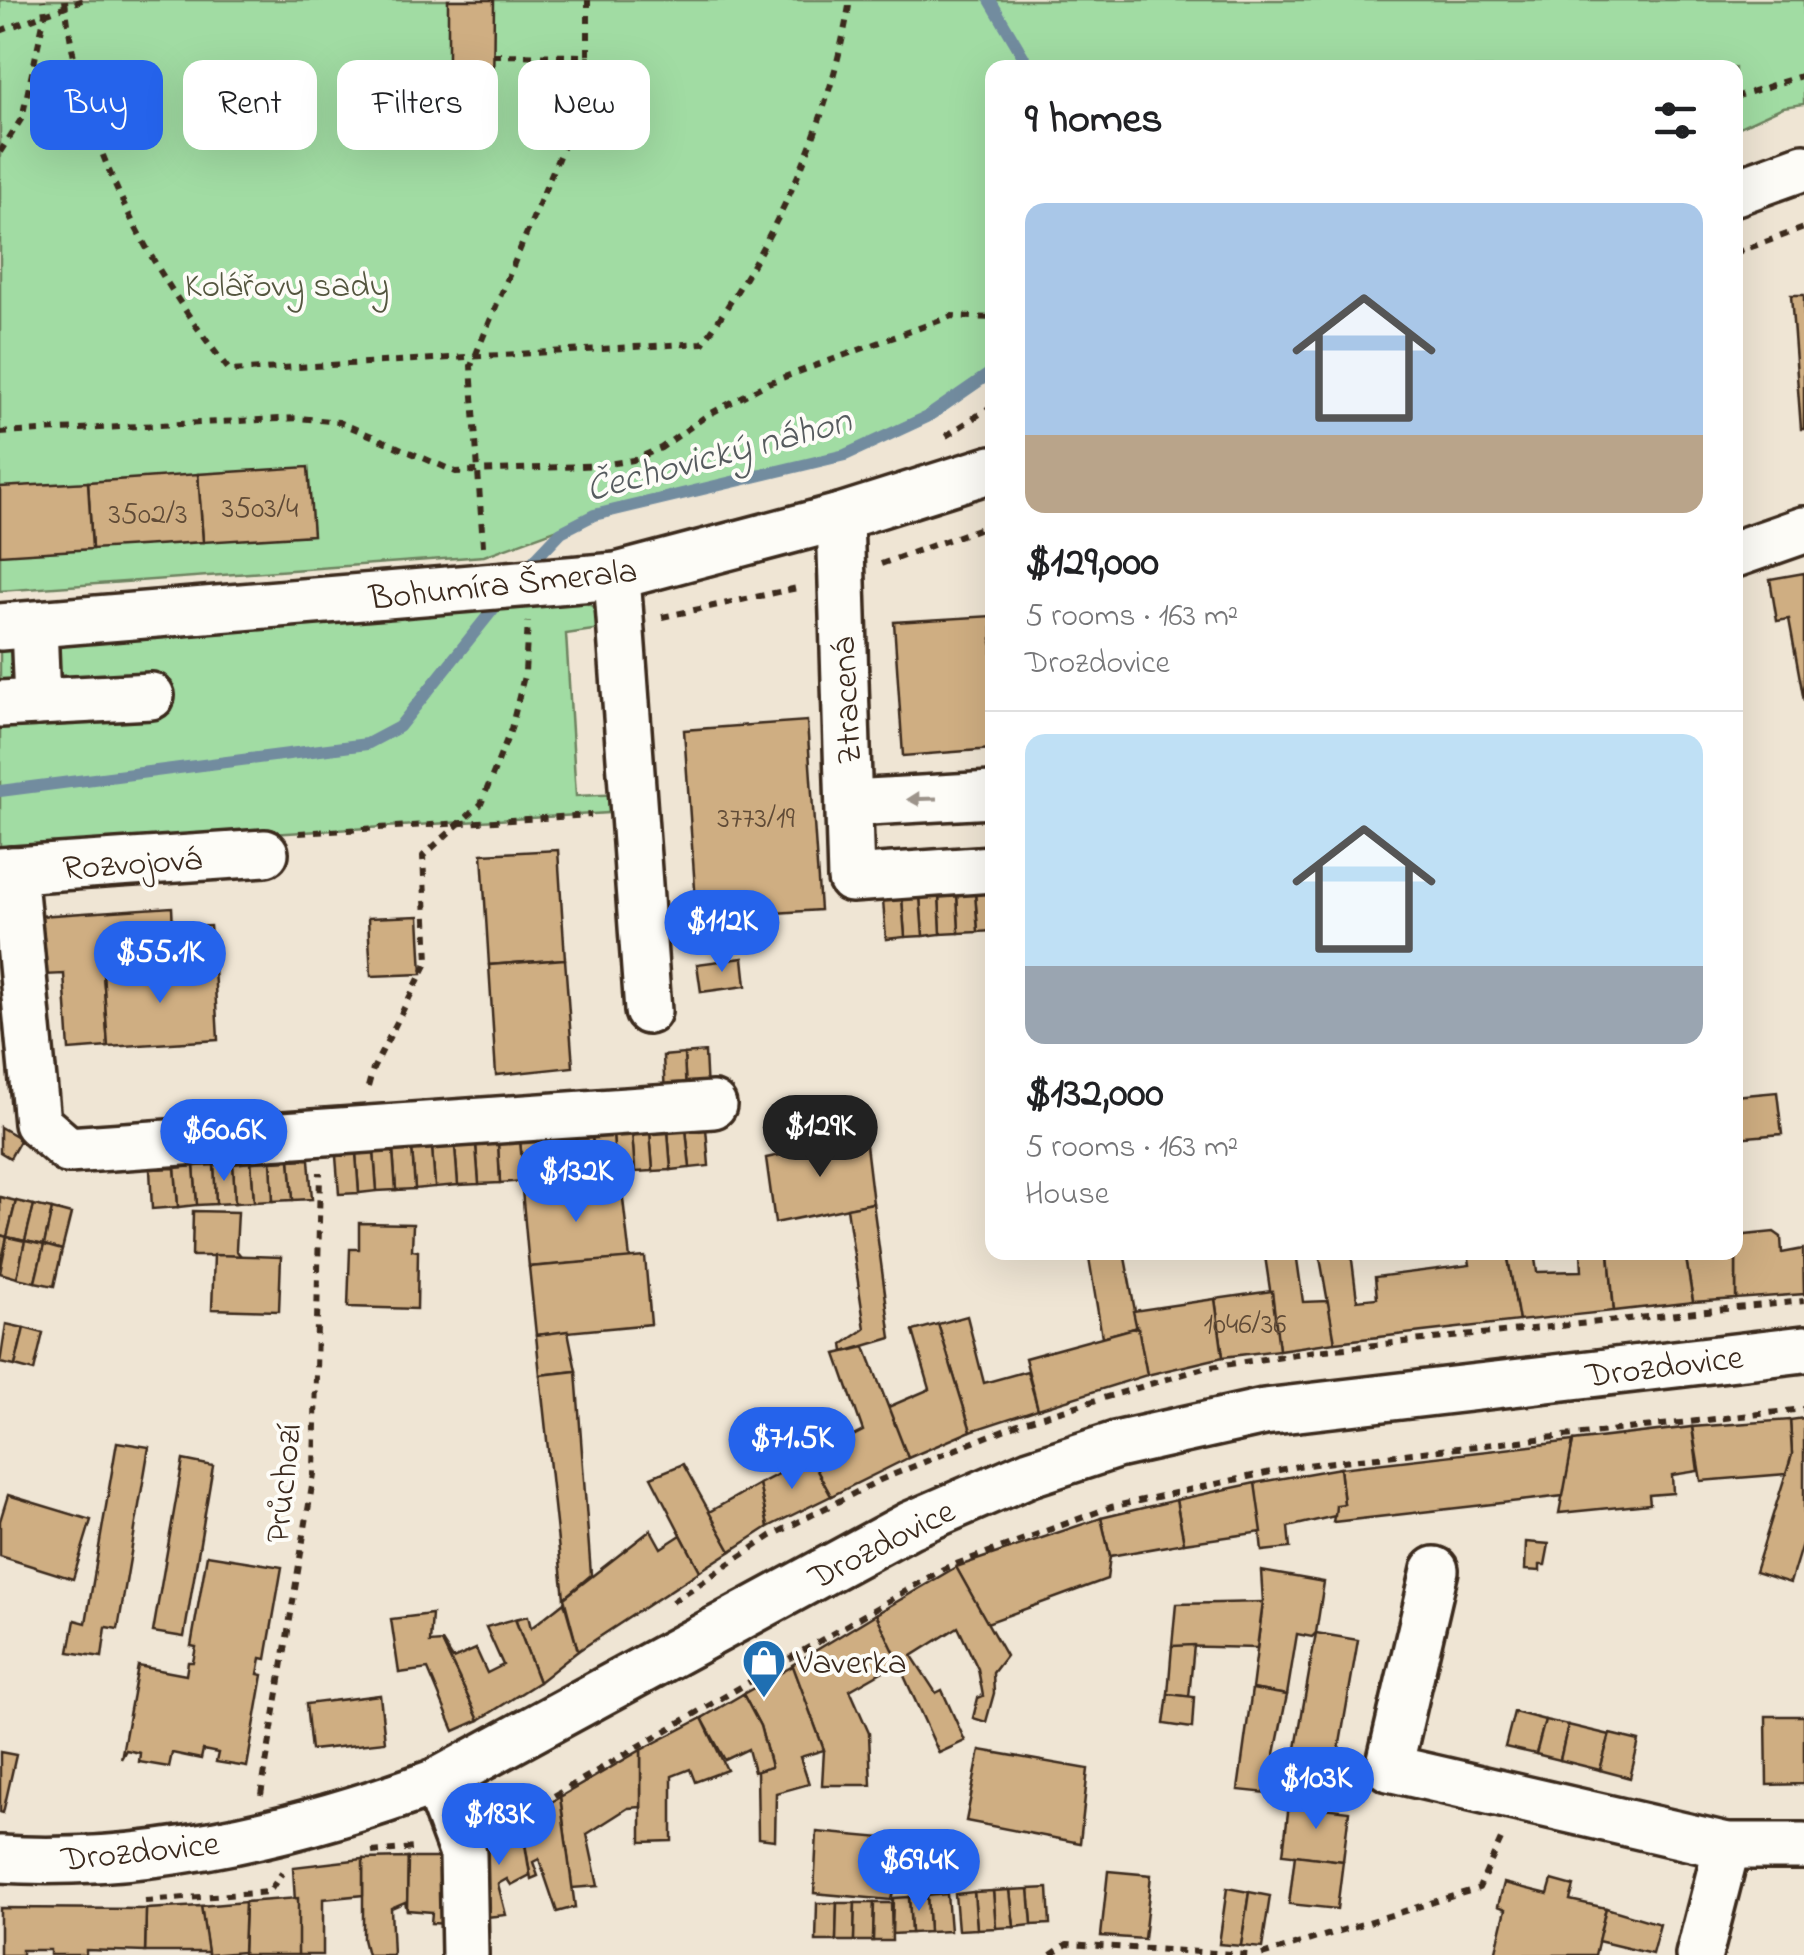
<!DOCTYPE html>
<meta charset="utf-8">
<style>
body{margin:0;font-family:"Indie Flower",sans-serif;background:#f2f2f2;color:#202124;height:100vh;display:flex;flex-direction:column;font-size:38px;white-space:nowrap}
*{box-sizing:border-box;margin:0}
p{font-size:32px;color:#757577}
.icon{flex:none;width:55px;height:55px;fill:none;stroke:currentColor;stroke-width:2;stroke-linecap:round;stroke-linejoin:round}
.map{position:relative;flex:1;overflow:hidden}
.panel{position:absolute;left:985px;top:60px;width:758px;height:1200px;display:flex;flex-direction:column;background:#fff;border-radius:20px;box-shadow:0 10px 40px #0002}
.panel>*{flex:none}
.banner{position:absolute;left:30px;top:60px;width:805px;height:90px;display:flex;gap:20px}
.price{position:absolute;translate:-50% -85px;padding:0 22px;border-radius:35px;background:#2563eb;color:#fff;font-size:32px;line-height:65px;filter:drop-shadow(0 2px 5px #0008)}
.price::after{content:'';position:absolute;left:50%;top:60px;width:30px;height:22px;margin-left:-15px;background:inherit;clip-path:polygon(0 0,100% 0,50% 100%)}
.price.active{background:#222;color:#fff}
ul{padding:0;list-style:none}
li{display:grid;align-content:center;gap:20px;height:530px;padding:0 40px}
li+li{border-top:2px solid #e0e0e0}
li span{display:grid;place-items:center;height:310px;border-radius:20px;color:#555}
li>.icon{margin-inline-start:auto}
span .icon{width:180px;height:180px;fill:#fffc;stroke-width:1}
li b{font-size:42px}
h2{display:flex;justify-content:space-between;align-items:center;height:120px;padding:0 40px;font-size:42px}
.pill{padding:0 35px;border-radius:20px;background:#fff;box-shadow:0 10px 40px #0002;font-size:35px;line-height:90px}
.pill.active{background:#2563eb;color:#fff}
.map>svg:first-child{display:block}
.green{fill:#a1dca3;stroke:#6e8360;stroke-width:2.5}
.lines{fill:none;stroke-linecap:round;stroke-linejoin:round}
.stream{stroke:#728c9f;stroke-width:12}
.building{fill:#cfae82;stroke:#3b2a1e;stroke-width:2.5}
.minor-casing{stroke:#3b2a1e;stroke-width:52}
.path{stroke:#3b2a1e;stroke-width:6;stroke-dasharray:8 8;stroke-linecap:butt}
.minor{stroke:#fdfcf7;stroke-width:45}
.oneway{fill:#9c938a}
.labels{text-anchor:middle;stroke-width:8;stroke-linejoin:round;paint-order:stroke}
.number-label{font-size:30px;fill:#604b37}
.park-label{font-size:35px;fill:#54563f;stroke:#fdfcf7}
.street-label{font-size:35px;fill:#3b2a1e;stroke:#fdfcf7}
.poi-label{font-size:35px;fill:#3b2a1e;stroke:#fdfcf7;text-anchor:start}
.water-label{font-size:38px;font-style:italic;fill:#565b5e;stroke:#fdfcf7}
</style>
<div class="map">
<svg width="1804" height="1955" viewBox="0 0 1804 1955">
<rect width="100%" height="100%" fill="#efe5d4"/>
<filter id="ink" filterUnits="userSpaceOnUse"><feTurbulence type="fractalNoise" baseFrequency=".01" numOctaves="2"/><feDisplacementMap in="SourceGraphic" scale="20" xChannelSelector="R" yChannelSelector="G"/><feConvolveMatrix kernelMatrix="1 2 1 2 8 2 1 2 1" color-interpolation-filters="sRGB"/></filter>
<g filter="url(#ink)">
<g class="green">
<polygon points="0,0 1804,0 1804,104 1783,107 1735,129 1735,68 992,68 992,372 927,417 845,455 624,505 484,556 0,591"/>
<polygon points="573,596 601,611 613,627 566,634 576,796 624,794 624,812 0,851 0,643"/>
</g>
<g class="lines">
<g class="stream">
<polyline points="990,0 1030,68"/>
<polyline points="525,570 561,532 594,515 845,455 927,417 992,372"/>
<polyline points="0,791 367,744 399,727 503,597"/>
</g>
</g>
<g class="building">
<polygon points="448,0 494,0 493,102 448,101"/>
<polygon points="1791,295 1804,295 1804,429 1801,429"/>
<polygon points="308,467 313,535 203,542 198,474"/>
<polygon points="198,474 203,542 92,549 88,482"/>
<polygon points="88,482 92,549 0,555 0,487"/>
<polygon points="1804,573 1804,701 1789,619 1777,621 1770,579"/>
<polygon points="992,616 992,749 903,756 894,622"/>
<polygon points="807,721 820,910 697,918 684,730"/>
<polygon points="558,850 565,959 489,965 482,854"/>
<polygon points="992,892 992,931 978,932 975,893"/>
<polygon points="975,893 978,932 959,933 957,895"/>
<polygon points="957,895 959,933 941,934 939,896"/>
<polygon points="939,896 941,934 923,936 920,897"/>
<polygon points="920,897 923,936 905,937 902,899"/>
<polygon points="902,899 905,937 886,939 883,900"/>
<polygon points="172,907 173,928 210,926 214,968 103,971 108,1047 69,1050 64,974 43,975 39,916"/>
<polygon points="419,916 422,974 371,976 368,918"/>
<polygon points="743,958 746,986 701,992 697,964"/>
<polygon points="565,959 573,1067 496,1075 489,965"/>
<polygon points="167,967 167,972 214,968 218,1040 108,1047 103,971"/>
<polygon points="705,1052 707,1092 686,1094 684,1054"/>
<polygon points="684,1054 686,1094 665,1095 663,1056"/>
<polygon points="1777,1092 1782,1134 1735,1138 1735,1096"/>
<polygon points="0,1127 21,1139 10,1158 0,1152"/>
<polygon points="706,1128 709,1166 690,1168 686,1129"/>
<polygon points="686,1129 690,1168 671,1170 668,1131"/>
<polygon points="668,1131 671,1170 653,1171 650,1132"/>
<polygon points="650,1132 653,1171 635,1172 632,1133"/>
<polygon points="632,1133 635,1172 616,1174 613,1135"/>
<polygon points="613,1135 616,1174 596,1175 592,1137"/>
<polygon points="576,1137 579,1176 561,1178 558,1139"/>
<polygon points="576,1137 592,1137 596,1175 579,1176"/>
<polygon points="865,1137 873,1203 775,1223 766,1158"/>
<polygon points="558,1139 561,1178 543,1180 540,1140"/>
<polygon points="540,1140 543,1180 524,1181 520,1141"/>
<polygon points="520,1141 524,1181 500,1183 498,1144"/>
<polygon points="498,1144 500,1183 479,1184 476,1145"/>
<polygon points="476,1145 479,1184 458,1185 455,1147"/>
<polygon points="455,1147 458,1185 435,1187 432,1148"/>
<polygon points="432,1148 435,1187 415,1189 412,1149"/>
<polygon points="412,1149 415,1189 396,1190 393,1151"/>
<polygon points="393,1151 396,1190 377,1191 374,1152"/>
<polygon points="374,1152 377,1191 359,1193 356,1154"/>
<polygon points="356,1154 359,1193 339,1194 336,1156"/>
<polygon points="309,1159 312,1199 293,1200 290,1160"/>
<polygon points="290,1160 293,1200 273,1201 271,1161"/>
<polygon points="271,1161 273,1201 254,1202 251,1162"/>
<polygon points="251,1162 254,1202 235,1203 233,1164"/>
<polygon points="233,1164 235,1203 216,1204 214,1165"/>
<polygon points="214,1165 216,1204 197,1205 194,1166"/>
<polygon points="194,1166 197,1205 178,1207 175,1168"/>
<polygon points="175,1168 178,1207 152,1209 150,1169"/>
<polygon points="621,1182 630,1259 529,1267 522,1190"/>
<polygon points="0,1197 16,1201 7,1237 0,1235"/>
<polygon points="16,1201 34,1205 25,1241 7,1237"/>
<polygon points="873,1203 891,1338 844,1352 843,1344 865,1329 847,1208"/>
<polygon points="34,1205 52,1209 44,1245 25,1241"/>
<polygon points="52,1209 71,1214 62,1250 44,1245"/>
<polygon points="193,1211 238,1212 236,1250 241,1256 192,1256"/>
<polygon points="359,1223 413,1224 412,1250 418,1251 417,1309 348,1307 350,1249 359,1249"/>
<polygon points="1774,1232 1781,1237 1782,1253 1803,1249 1804,1294 1736,1299 1736,1236"/>
<polygon points="0,1235 7,1237 0,1268"/>
<polygon points="1736,1236 1736,1299 1693,1302 1685,1252 1735,1252"/>
<polygon points="7,1237 25,1241 17,1278 0,1273"/>
<polygon points="25,1241 44,1245 35,1282 17,1278"/>
<polygon points="44,1245 62,1250 54,1286 35,1282"/>
<polygon points="1088,1252 1124,1252 1138,1327 1102,1337"/>
<polygon points="1296,1252 1303,1302 1329,1301 1335,1342 1279,1350 1265,1256"/>
<polygon points="1319,1252 1351,1252 1357,1300 1377,1298 1375,1277 1470,1265 1468,1252 1507,1252 1519,1321 1335,1342"/>
<polygon points="1507,1252 1534,1252 1537,1272 1582,1271 1581,1252 1609,1252 1614,1311 1519,1321"/>
<polygon points="1609,1252 1685,1252 1693,1302 1614,1311"/>
<polygon points="214,1255 281,1257 279,1311 212,1309"/>
<polygon points="645,1257 651,1324 536,1335 529,1267"/>
<polygon points="1272,1291 1279,1350 1223,1357 1215,1299"/>
<polygon points="1215,1299 1223,1357 1147,1375 1133,1311"/>
<polygon points="967,1316 984,1383 1027,1371 1038,1409 971,1431 938,1324"/>
<polygon points="6,1324 24,1328 15,1366 0,1363"/>
<polygon points="938,1324 971,1431 908,1458 886,1408 930,1389 913,1331"/>
<polygon points="1138,1327 1147,1375 1038,1409 1025,1358"/>
<polygon points="24,1328 43,1333 34,1371 15,1366"/>
<polygon points="568,1331 576,1371 540,1375 536,1335"/>
<polygon points="865,1347 908,1458 831,1496 810,1458 863,1431 836,1354"/>
<polygon points="576,1371 591,1575 564,1598 540,1375"/>
<polygon points="1804,1418 1804,1537 1790,1583 1755,1572 1792,1454 1790,1420"/>
<polygon points="1790,1420 1792,1454 1786,1474 1701,1481 1692,1427"/>
<polygon points="1692,1427 1698,1471 1672,1475 1673,1493 1649,1495 1650,1504 1559,1513 1573,1441"/>
<polygon points="1573,1441 1563,1496 1333,1522 1336,1505 1344,1504 1340,1468"/>
<polygon points="117,1442 149,1447 118,1629 106,1627 102,1657 69,1652 75,1620 86,1623"/>
<polygon points="810,1458 831,1496 768,1527 759,1484"/>
<polygon points="183,1460 213,1466 184,1637 153,1632"/>
<polygon points="683,1464 731,1551 700,1571 651,1477"/>
<polygon points="1340,1468 1344,1504 1336,1505 1335,1516 1288,1527 1290,1548 1262,1551 1255,1483"/>
<polygon points="1255,1483 1262,1532 1184,1543 1176,1500"/>
<polygon points="759,1484 768,1527 731,1551 709,1512"/>
<polygon points="8,1495 91,1520 73,1579 0,1556 0,1521"/>
<polygon points="1176,1500 1184,1543 1110,1556 1101,1518"/>
<polygon points="1101,1518 1110,1556 1107,1579 987,1623 956,1567"/>
<polygon points="651,1530 661,1548 681,1535 700,1571 578,1651 564,1598"/>
<polygon points="1526,1542 1549,1544 1545,1565 1540,1565 1540,1571 1525,1570"/>
<polygon points="207,1555 282,1567 266,1659 261,1658 258,1674 263,1675 247,1767 216,1762 218,1753 203,1750 201,1759 172,1753 169,1767 139,1762 140,1753 126,1750 121,1759 138,1666 186,1675 188,1662 193,1662 196,1647 191,1646"/>
<polygon points="956,1567 1006,1656 993,1673 994,1693 986,1722 973,1718 978,1698 983,1696 978,1669 958,1627 912,1656 936,1693 942,1690 965,1741 939,1753 876,1614"/>
<polygon points="1261,1571 1324,1582 1316,1633 1312,1637 1297,1634 1287,1695 1252,1689 1263,1602"/>
<polygon points="564,1602 578,1651 539,1682 515,1619 528,1616 531,1628"/>
<polygon points="1263,1602 1257,1648 1172,1646 1176,1604"/>
<polygon points="432,1614 430,1643 442,1642 479,1720 454,1731 428,1669 399,1673 391,1619"/>
<polygon points="876,1614 899,1662 850,1690 869,1733 871,1785 822,1785 824,1750 792,1665"/>
<polygon points="515,1619 539,1682 479,1720 442,1642 453,1659 476,1649 487,1673 503,1665 486,1627"/>
<polygon points="1316,1633 1358,1640 1333,1784 1291,1777"/>
<polygon points="1194,1645 1189,1697 1168,1694 1172,1646"/>
<polygon points="793,1666 824,1750 800,1757 809,1784 776,1793 775,1840 758,1838 757,1771 771,1767 760,1726 743,1694"/>
<polygon points="1252,1689 1287,1695 1267,1793 1238,1790"/>
<polygon points="743,1694 760,1726 771,1767 754,1772 748,1749 725,1760 702,1718"/>
<polygon points="1168,1694 1194,1697 1192,1728 1164,1724"/>
<polygon points="380,1695 385,1742 311,1750 306,1704"/>
<polygon points="1514,1712 1545,1720 1536,1754 1505,1747"/>
<polygon points="1766,1716 1804,1716 1804,1784 1767,1785"/>
<polygon points="702,1718 727,1770 695,1782 690,1769 672,1776 672,1841 641,1842 641,1750"/>
<polygon points="1545,1720 1568,1725 1560,1760 1536,1754"/>
<polygon points="1568,1725 1610,1735 1600,1770 1560,1760"/>
<polygon points="1610,1734 1639,1741 1630,1778 1600,1770"/>
<polygon points="641,1750 641,1807 628,1808 587,1834 598,1886 572,1888 560,1797"/>
<polygon points="980,1750 1088,1769 1080,1843 966,1821"/>
<polygon points="0,1752 16,1755 3,1813 0,1812"/>
<polygon points="560,1797 575,1907 557,1912 539,1859 533,1862 538,1876 531,1879 521,1820"/>
<polygon points="1289,1804 1349,1811 1343,1861 1283,1854"/>
<polygon points="521,1820 530,1875 511,1885 507,1879 498,1884 506,1915 476,1918 477,1844"/>
<polygon points="817,1832 905,1840 891,1900 814,1893"/>
<polygon points="1295,1855 1343,1861 1337,1909 1289,1904"/>
<polygon points="408,1858 407,1910 405,1902 391,1908 393,1955 367,1955 363,1939 363,1859"/>
<polygon points="408,1858 447,1858 450,1924 431,1923 432,1912 407,1910"/>
<polygon points="363,1859 363,1895 323,1899 323,1955 298,1955 293,1867"/>
<polygon points="1108,1871 1151,1875 1144,1939 1101,1936"/>
<polygon points="1552,1880 1574,1886 1570,1900 1606,1908 1595,1955 1495,1955 1506,1909 1498,1906 1504,1883 1548,1894"/>
<polygon points="1048,1888 1050,1924 1032,1925 1029,1889"/>
<polygon points="1227,1888 1249,1892 1241,1946 1219,1944"/>
<polygon points="1029,1889 1032,1925 1014,1927 1010,1890"/>
<polygon points="1010,1890 1014,1927 996,1928 993,1891"/>
<polygon points="993,1891 996,1928 977,1929 974,1892"/>
<polygon points="974,1892 977,1929 958,1930 955,1894"/>
<polygon points="1249,1892 1270,1896 1262,1948 1241,1946"/>
<polygon points="947,1894 950,1931 929,1932 927,1896"/>
<polygon points="927,1896 929,1932 911,1933 909,1897"/>
<polygon points="909,1897 911,1933 892,1934 893,1898"/>
<polygon points="298,1898 298,1955 243,1955 245,1902"/>
<polygon points="245,1902 243,1952 208,1955 201,1906"/>
<polygon points="817,1903 837,1903 836,1941 816,1941"/>
<polygon points="837,1903 855,1903 854,1941 836,1941"/>
<polygon points="855,1903 874,1903 873,1941 854,1941"/>
<polygon points="874,1903 891,1903 892,1941 873,1941"/>
<polygon points="201,1906 208,1952 145,1952 146,1909"/>
<polygon points="0,1908 146,1909 145,1952 86,1950 86,1955 50,1955 50,1950 22,1950 22,1955 0,1955"/>
<polygon points="1606,1908 1660,1924 1652,1954 1598,1941"/>
</g>
<g class="lines">
<defs>
<g id="minor">
<polyline points="1735,192 1804,167"/>
<polyline points="840,517 851,879 992,869"/>
<polyline points="1735,554 1804,530"/>
<polyline points="617,576 648,1011"/>
<polyline points="34,625 37,702"/>
<polyline points="0,627 617,576 840,517 992,469"/>
<polyline points="0,704 151,696"/>
<polyline points="851,803 992,795"/>
<polyline points="13,870 37,1123 68,1150 713,1105"/>
<polyline points="0,871 265,853"/>
<polyline points="1435,1570 1389,1768 1727,1846 1804,1846"/>
<polyline points="436,1782 463,1854 465,1955"/>
<path d="M0 1859C148 1868 298 1833 436 1782L910 1525 1030 1473 1116 1445 1264 1412 1804 1349"/>
<polyline points="1699,1955 1727,1846"/>
</g>
</defs>
<use href="#minor" class="minor-casing"/>
<g class="path">
<path d="M65 0C80 140 144 263 230 371L703 343C776 238 829 127 850 0"/>
<polyline points="0,31 82,0"/>
<polyline points="493,55 588,56 588,0"/>
<polyline points="1735,97 1804,75"/>
<polyline points="0,152 22,118 45,14 43,0"/>
<polyline points="1735,253 1804,228"/>
<polyline points="0,433 299,418 339,422 456,472 602,465 633,460 661,448 706,416 768,383 952,316 992,318"/>
<polyline points="946,436 992,406"/>
<polyline points="483,546 471,366 583,99 588,56"/>
<polyline points="881,564 992,524"/>
<polyline points="662,617 802,587"/>
<polyline points="299,833 591,815"/>
<polyline points="368,1087 373,1069 428,961 423,856 481,804 511,729 525,672 528,622"/>
<polyline points="672,1602 771,1536 880,1480 1023,1422 1204,1368 1316,1351 1804,1301"/>
<polyline points="261,1795 314,1474 320,1172"/>
<polyline points="499,1828 943,1569 1111,1507 1298,1466 1804,1409"/>
<polyline points="372,1852 415,1848"/>
<polyline points="145,1901 269,1892 282,1873"/>
<polyline points="1051,1955 1067,1944 1249,1955"/>
<polyline points="1262,1955 1479,1888 1503,1835"/>
</g>
<use href="#minor" class="minor"/>
</g>
<defs><path id="oneway-solid" d="M-6-.8H1V-3.2L6.5 0L1 3.2V.8H-6Z" transform="scale(2.5)"/></defs>
<use class="oneway" href="#oneway-solid" transform="translate(922 799) rotate(178)"/>
</g>
<defs>
<symbol id="shop-pin" viewBox="-11 -11 22 30"><path d="M0 17L-7.5 6A9.5 9.5 0 1 1 7.5 6Z" fill="#1f6fb2" stroke="#fdfcf7"/><path d="M-5-2.5h2.3a2.7 3.5 0 0 1 5.4 0H5L5.5 6h-11ZM-1.5-2.5h3a1.5 2.3 0 0 0-3 0Z" fill="#fff"/></symbol>
</defs>
<g fill-rule="evenodd">
<use href="#shop-pin" x="739" y="1636" width="50" height="68"/>
</g>
<g class="labels">
<g class="number-label">
<text x="260" y="517">3503/4</text>
<text x="148" y="523">3502/3</text>
<text x="756" y="827">3773/19</text>
<text x="1245" y="1333">1046/36</text>
</g>
<g class="park-label">
<text x="287" y="296">Kolářovy sady</text>
</g>
<g class="street-label">
<text transform="translate(503 583) rotate(-6)" y="12">Bohumíra Šmerala</text>
<text transform="translate(845 701) rotate(-93)" y="12">Ztracená</text>
<text transform="translate(132 862) rotate(-4)" y="12">Rozvojová</text>
<text transform="translate(1664 1365) rotate(-7)" y="12">Drozdovice</text>
<text transform="translate(282 1483) rotate(-84)" y="12">Průchozí</text>
<text transform="translate(881 1543) rotate(-27)" y="12">Drozdovice</text>
<text transform="translate(140 1850) rotate(-6)" y="12">Drozdovice</text>
</g>
<g class="poi-label">
<text x="796" y="1673">Vaverka</text>
</g>
<g class="water-label">
<text transform="translate(718 453) rotate(-15)" y="13">Čechovický náhon</text>
</g>
</g>
</svg>
<b class="price" style="left:722px;top:975px">$112K</b>
<b class="price" style="left:160px;top:1006px">$55.1K</b>
<b class="price active" style="left:820px;top:1180px">$129K</b>
<b class="price" style="left:224px;top:1184px">$60.6K</b>
<b class="price" style="left:576px;top:1225px">$132K</b>
<b class="price" style="left:792px;top:1492px">$71.5K</b>
<b class="price" style="left:1316px;top:1832px">$103K</b>
<b class="price" style="left:499px;top:1868px">$183K</b>
<b class="price" style="left:919px;top:1914px">$69.4K</b>
<div class="banner">
<a class="pill active">Buy</a>
<a class="pill">Rent</a>
<a class="pill">Filters</a>
<a class="pill">New</a>
</div>
<section class="panel">
<h2>9 homes<svg class="icon" aria-label="filters" viewBox="0 0 24 24"><path d="M4 7h16M4 17h16"/><circle cx="9" cy="7" r="2"/><circle cx="15" cy="17" r="2"/></svg></h2>
<ul>
<li><span style="background:linear-gradient(#a9c7e8 75%,#b9a48a 0)"><svg class="icon" aria-label="home" viewBox="0 0 24 24"><path d="M3 11l9-7 9 7M6 9v11h12V9"/></svg></span><div><b>$129,000</b><p>5 rooms · 163 m²</p><p>Drozdovice</p></div></li>
<li><span style="background:linear-gradient(#bfe0f5 75%,#9aa5b1 0)"><svg class="icon" aria-label="home" viewBox="0 0 24 24"><path d="M3 11l9-7 9 7M6 9v11h12V9"/></svg></span><div><b>$132,000</b><p>5 rooms · 163 m²</p><p>House</p></div></li>
</ul>
</section>
</div>
